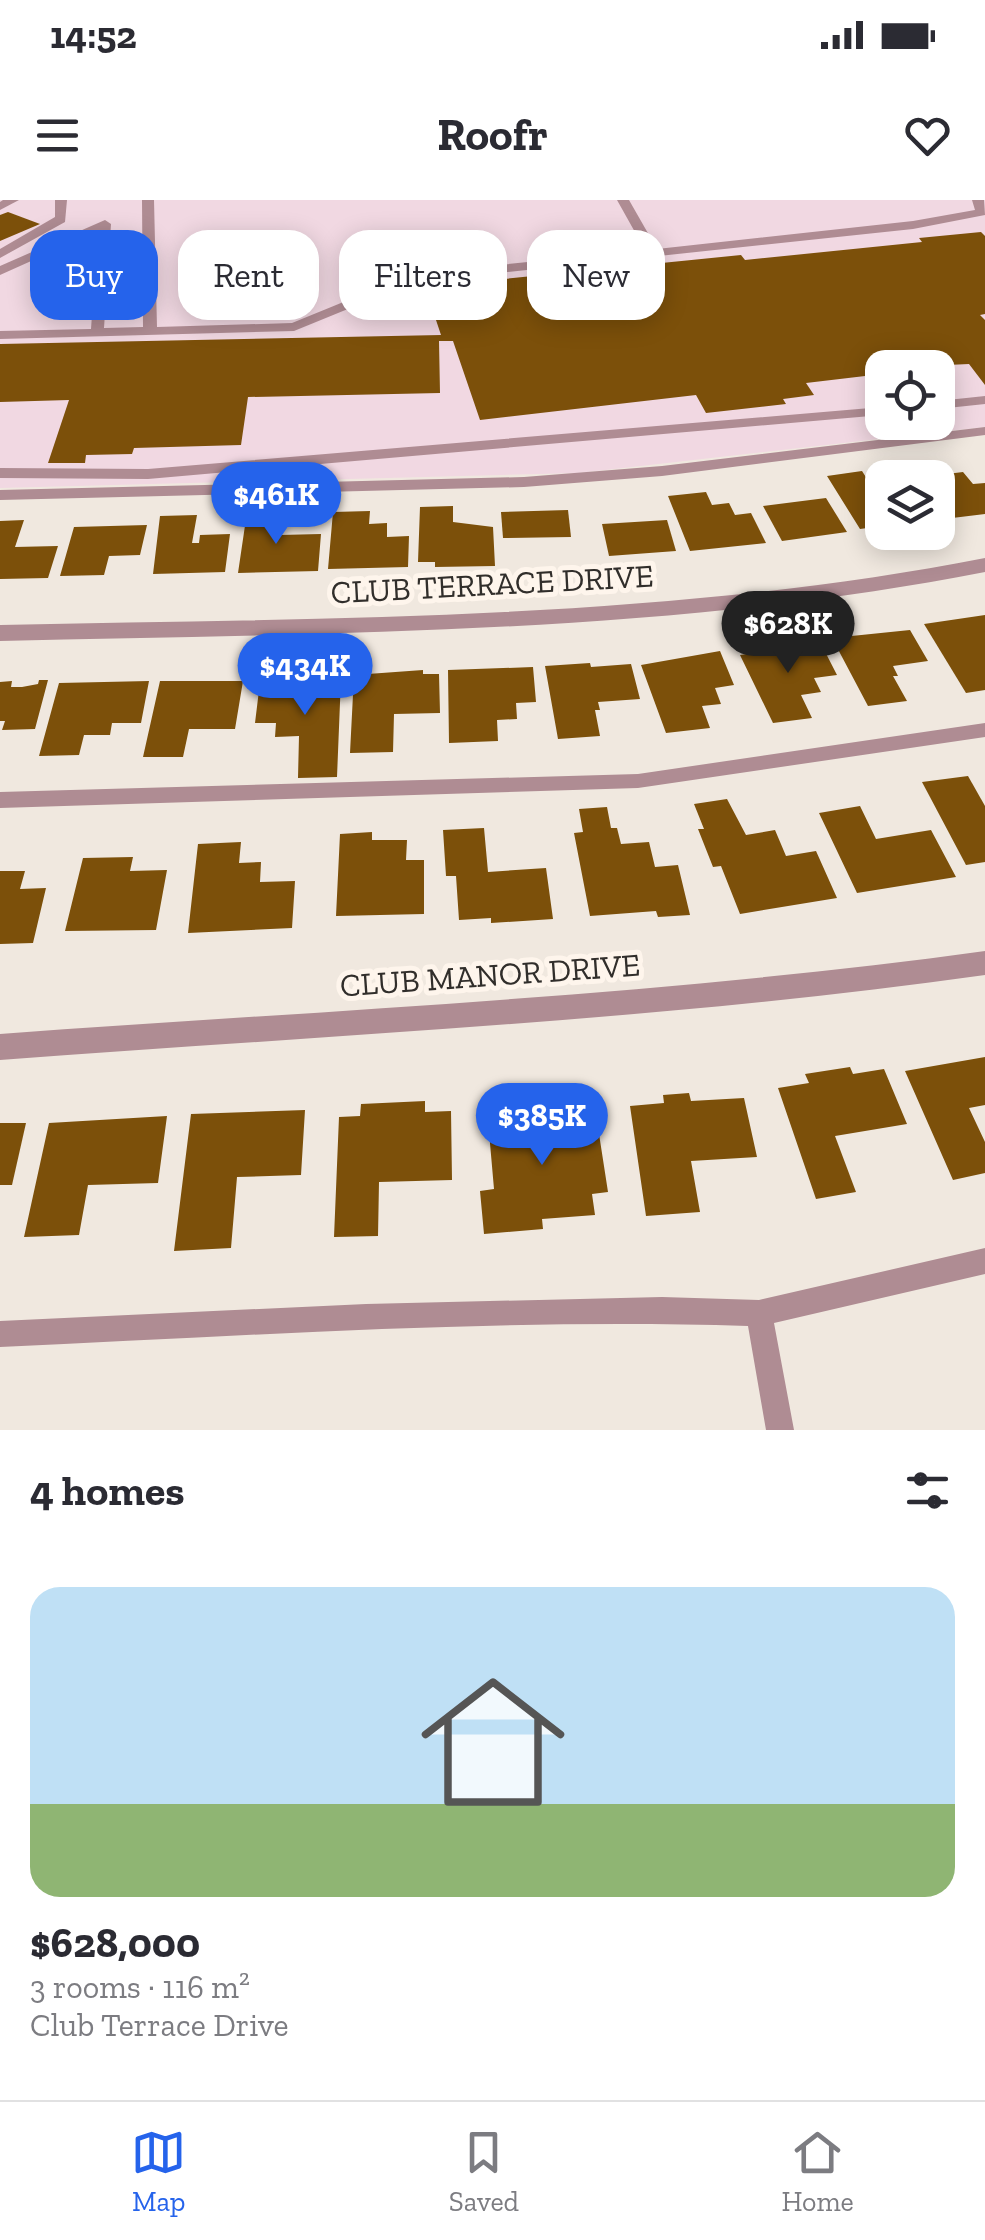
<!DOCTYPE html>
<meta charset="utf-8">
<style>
body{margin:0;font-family:"Zilla Slab",serif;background:#f2f2f3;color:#2b2b33;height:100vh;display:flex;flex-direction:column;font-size:38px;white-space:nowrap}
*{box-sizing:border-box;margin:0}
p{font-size:32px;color:#7c7c81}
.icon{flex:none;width:55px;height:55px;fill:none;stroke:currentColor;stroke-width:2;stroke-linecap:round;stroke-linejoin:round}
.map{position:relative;height:1230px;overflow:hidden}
.panel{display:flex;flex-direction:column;background:#fff;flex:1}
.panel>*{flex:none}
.hud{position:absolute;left:30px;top:30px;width:925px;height:90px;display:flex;gap:20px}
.tools{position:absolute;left:865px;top:150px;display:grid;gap:20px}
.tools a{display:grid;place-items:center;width:90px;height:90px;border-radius:20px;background:#fff;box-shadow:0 5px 25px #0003;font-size:50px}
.price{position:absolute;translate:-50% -85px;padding:0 22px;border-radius:35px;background:#2563eb;color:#fff;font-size:32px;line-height:65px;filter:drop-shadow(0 2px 5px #0008)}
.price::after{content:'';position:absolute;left:50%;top:60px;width:30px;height:22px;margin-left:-15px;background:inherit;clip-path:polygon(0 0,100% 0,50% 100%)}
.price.current{background:#222;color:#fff}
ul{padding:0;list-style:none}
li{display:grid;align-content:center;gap:20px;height:530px;padding:0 30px}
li+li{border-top:2px solid #e1e1e2}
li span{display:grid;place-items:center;height:310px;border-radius:30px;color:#555}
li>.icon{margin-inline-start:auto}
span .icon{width:180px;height:180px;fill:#fffc;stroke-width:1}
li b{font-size:42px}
h2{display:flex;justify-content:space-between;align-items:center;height:120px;padding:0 30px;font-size:42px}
.chip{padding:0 35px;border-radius:30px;background:#fff;box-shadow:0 5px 25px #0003;font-size:35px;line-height:90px}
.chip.current{background:#2563eb;color:#fff}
.status{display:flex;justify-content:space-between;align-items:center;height:70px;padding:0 50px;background:#fff;direction:ltr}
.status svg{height:28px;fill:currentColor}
header{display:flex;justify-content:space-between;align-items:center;height:130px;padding:0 30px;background:#fff;font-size:45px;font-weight:700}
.tab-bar{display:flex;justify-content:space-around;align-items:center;height:140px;border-top:2px solid #e1e1e2;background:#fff;font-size:28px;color:#7c7c81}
.tab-bar a{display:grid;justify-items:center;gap:5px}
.tab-bar .current{color:#2563eb}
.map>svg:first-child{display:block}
.commercial{fill:#f1d8e2;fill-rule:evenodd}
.building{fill:#7c500a}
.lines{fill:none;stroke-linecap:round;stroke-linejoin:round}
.service{fill:#af8c93;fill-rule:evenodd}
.minor{fill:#af8c93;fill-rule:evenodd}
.labels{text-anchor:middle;stroke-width:10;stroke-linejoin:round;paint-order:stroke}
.street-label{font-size:32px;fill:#312e2b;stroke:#fef5ec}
</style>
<div class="status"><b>14:52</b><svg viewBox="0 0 49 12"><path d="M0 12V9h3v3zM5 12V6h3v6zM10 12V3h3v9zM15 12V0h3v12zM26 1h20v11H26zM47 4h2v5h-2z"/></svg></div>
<header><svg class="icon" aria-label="menu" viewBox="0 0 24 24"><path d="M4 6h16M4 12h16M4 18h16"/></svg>Roofr<svg class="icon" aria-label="heart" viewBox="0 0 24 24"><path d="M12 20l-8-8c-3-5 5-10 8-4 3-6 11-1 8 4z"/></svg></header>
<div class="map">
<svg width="985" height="1230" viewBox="0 0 985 1230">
<rect width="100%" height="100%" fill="#f0e8df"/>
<path class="commercial" d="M0 0H985V227L579 273 0 288ZM882 168H938V222H882Z"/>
<g class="building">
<polygon points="8,12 40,24 0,41 0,15"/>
<polygon points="981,32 985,36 985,114 980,115 985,120 985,185 969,164 882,168 882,174 806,183 814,195 783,199 786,204 706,213 696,195 480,220 453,141 439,141 440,193 248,197 241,245 134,248 132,254 86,255 85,263 48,263 69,200 0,202 0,144 441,135 425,87 741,55 745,60 922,42 919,38"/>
<polygon points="939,263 947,274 963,272 973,284 985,283 985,314 944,319 938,311 938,278 914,278 907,267"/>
<polygon points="862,271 871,285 882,283 882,326 860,329 827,276"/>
<polygon points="706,292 712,305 729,303 735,315 751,313 766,343 690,351 668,296"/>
<polygon points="826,298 847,332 782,341 763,306"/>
<polygon points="453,306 453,322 493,327 495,366 435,367 435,362 418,362 420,307"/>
<polygon points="568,310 571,337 503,338 501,312"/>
<polygon points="282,311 280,335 321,334 318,371 238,373 247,312"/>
<polygon points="370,311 369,324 387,323 387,337 409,336 408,367 328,369 333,312"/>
<polygon points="197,315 192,343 199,343 200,335 230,334 225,372 153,374 160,316"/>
<polygon points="24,320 15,347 58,346 48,378 0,379 0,321"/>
<polygon points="667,320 676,351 609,356 602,324"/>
<polygon points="147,325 140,355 109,356 104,375 60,376 74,327"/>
<polygon points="985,415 985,490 966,493 924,424"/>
<polygon points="910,430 928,461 893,466 898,476 893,476 907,501 868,506 832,438"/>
<polygon points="818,438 837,475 814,478 821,492 801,495 812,518 773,523 740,455 761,452 759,446"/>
<polygon points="720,451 734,485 715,488 721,504 702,506 710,528 666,533 641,465"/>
<polygon points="590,463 591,467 631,464 640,499 598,502 600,510 595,510 600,536 558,539 545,466"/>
<polygon points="533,467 536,502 516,503 517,519 497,520 498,541 449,543 448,470"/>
<polygon points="423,470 423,474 439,474 440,513 394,514 393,552 350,553 354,475"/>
<polygon points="324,471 323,479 341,478 337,577 298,578 299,536 275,537 276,523 255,523 260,482 276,481 277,473"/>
<polygon points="39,480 48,480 35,529 2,530 5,521 0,521 0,482 12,481 11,487 22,487 38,484"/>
<polygon points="149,481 141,523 112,523 110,535 84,535 79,555 39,556 59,483"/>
<polygon points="160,481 243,481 235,529 189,529 183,557 143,557"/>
<polygon points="968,576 985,606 985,662 966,665 922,582"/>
<polygon points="727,599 746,635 775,630 786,656 816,651 837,698 740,714 721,666 713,667 698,629 704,629 694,604"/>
<polygon points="860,606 876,639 931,630 956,677 857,693 819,613"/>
<polygon points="607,607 611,628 617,628 621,644 649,642 655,667 678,665 690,715 658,717 656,711 590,716 574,633 583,632 579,609"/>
<polygon points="484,628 488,672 546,668 553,719 491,723 491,718 459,720 456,676 446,676 443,630"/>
<polygon points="372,632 372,640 407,640 406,660 424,660 424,714 336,716 340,634"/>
<polygon points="241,642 239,663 261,662 260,682 295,681 292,728 188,733 198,644"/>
<polygon points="133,657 130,671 167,670 156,730 65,731 83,658"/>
<polygon points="0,671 25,671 20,689 46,688 33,743 0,744"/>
<polygon points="985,857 985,905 969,908 985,942 985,973 953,980 905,871"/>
<polygon points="850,867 853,874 884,869 907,924 835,936 856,992 816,999 778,888 809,883 805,874"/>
<polygon points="689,893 691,901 744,898 757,957 691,961 700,1012 646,1016 630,906 664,903 663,895"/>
<polygon points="425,901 425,912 451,911 452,980 379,982 378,1036 334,1037 339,917 360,916 361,904"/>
<polygon points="533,905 534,913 595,908 608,992 592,994 595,1015 542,1019 543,1029 484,1034 480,991 494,989 487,909"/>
<polygon points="305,910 301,975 237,977 231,1048 174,1051 191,914"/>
<polygon points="167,916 158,983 88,985 79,1035 24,1037 49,923"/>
<polygon points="0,923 26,923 12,985 0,985"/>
</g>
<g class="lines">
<g class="service">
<polygon points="3,0 19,0 0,10 0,2"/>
<polygon points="55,0 67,0 65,22 0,58 0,49 55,17"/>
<polygon points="142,0 154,0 157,127 292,123 412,74 645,50 617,0 629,0 657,49 913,21 975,10 972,0 984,0 985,15 913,29 414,82 294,131 0,139 0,131 91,129 98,31 0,75 0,66 105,20 111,24 104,128 143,127"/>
<polygon points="985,196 985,204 938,209 938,201"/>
<polygon points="882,207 882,215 148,279 0,278 0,268 148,269"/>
<polygon points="985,227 985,235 662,276 524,287 0,300 0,290 524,277 662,266"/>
<polygon points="985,523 985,537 638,588 0,608 0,592 638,574"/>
<path d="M985 1048V1074L774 1123 794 1230H766L748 1126C499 1118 249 1136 0 1147V1121L366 1104 662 1097 759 1100Z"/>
</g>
<g class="minor">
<path d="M985 358V372C662 435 328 433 0 441V425C328 418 662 421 985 358Z"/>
<path d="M985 751V775C659 821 328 835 0 860V834C328 810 659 796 985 751Z"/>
</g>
</g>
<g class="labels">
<g class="street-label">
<text transform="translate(492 384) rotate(-3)" y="11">CLUB TERRACE DRIVE</text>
<text transform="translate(490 775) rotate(-4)" y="11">CLUB MANOR DRIVE</text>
</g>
</g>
</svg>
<div class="tools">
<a><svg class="icon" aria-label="locate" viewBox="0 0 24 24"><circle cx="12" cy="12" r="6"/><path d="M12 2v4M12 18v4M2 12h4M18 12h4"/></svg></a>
<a><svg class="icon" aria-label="layers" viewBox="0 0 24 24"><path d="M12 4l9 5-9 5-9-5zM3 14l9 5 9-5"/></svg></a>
</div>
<b class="price" style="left:276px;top:347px">$461K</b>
<b class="price current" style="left:788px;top:476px">$628K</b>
<b class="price" style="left:305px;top:518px">$434K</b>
<b class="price" style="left:542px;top:968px">$385K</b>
<div class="hud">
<a class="chip current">Buy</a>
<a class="chip">Rent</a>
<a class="chip">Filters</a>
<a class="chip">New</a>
</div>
</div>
<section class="panel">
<h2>4 homes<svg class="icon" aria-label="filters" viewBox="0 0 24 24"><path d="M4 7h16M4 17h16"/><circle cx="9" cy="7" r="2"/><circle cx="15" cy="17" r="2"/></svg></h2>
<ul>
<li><span style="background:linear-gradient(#bfe0f5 70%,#8fb573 0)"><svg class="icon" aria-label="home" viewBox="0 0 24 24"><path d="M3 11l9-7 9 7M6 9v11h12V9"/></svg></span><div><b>$628,000</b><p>3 rooms · 116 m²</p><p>Club Terrace Drive</p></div></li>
</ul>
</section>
<nav class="tab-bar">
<a class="current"><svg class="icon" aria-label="map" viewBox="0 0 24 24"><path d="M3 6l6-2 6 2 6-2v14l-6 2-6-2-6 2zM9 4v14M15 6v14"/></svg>Map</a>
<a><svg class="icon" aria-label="saved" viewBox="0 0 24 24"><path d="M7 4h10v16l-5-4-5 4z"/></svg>Saved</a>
<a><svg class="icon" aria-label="home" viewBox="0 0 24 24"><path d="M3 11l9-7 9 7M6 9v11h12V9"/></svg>Home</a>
</nav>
